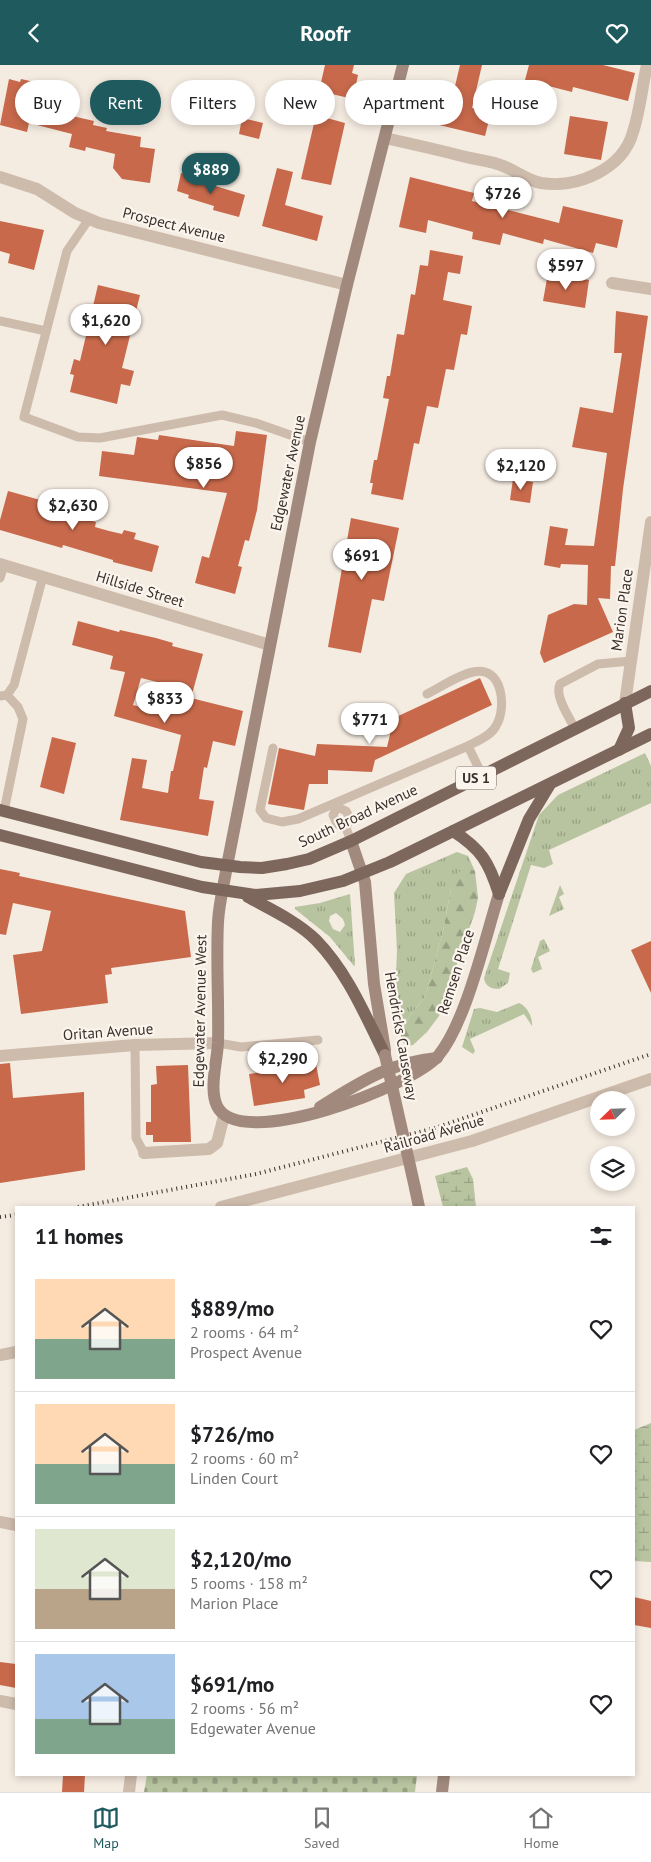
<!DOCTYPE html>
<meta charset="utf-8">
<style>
body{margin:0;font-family:"PT Sans",sans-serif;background:#f6f6f6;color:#202124;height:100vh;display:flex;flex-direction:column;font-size:19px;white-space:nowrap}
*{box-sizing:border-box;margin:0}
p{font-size:16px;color:#757577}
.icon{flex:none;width:28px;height:28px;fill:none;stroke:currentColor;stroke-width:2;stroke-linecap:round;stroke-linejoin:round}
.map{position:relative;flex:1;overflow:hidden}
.drawer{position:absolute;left:15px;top:1141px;width:620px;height:570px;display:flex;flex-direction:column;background:#fff;border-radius:0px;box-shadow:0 2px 8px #0003}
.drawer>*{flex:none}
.top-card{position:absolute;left:15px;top:15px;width:621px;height:45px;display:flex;gap:10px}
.needle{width:32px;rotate:247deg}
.fabs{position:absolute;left:590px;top:1026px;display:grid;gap:10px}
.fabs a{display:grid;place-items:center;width:45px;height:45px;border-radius:50%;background:#fff;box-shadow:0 2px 8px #0003;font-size:25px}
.price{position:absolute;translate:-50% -42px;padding:0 11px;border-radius:18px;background:#fff;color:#222;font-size:16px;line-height:32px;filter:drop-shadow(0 1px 2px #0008)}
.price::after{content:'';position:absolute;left:50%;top:30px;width:15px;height:11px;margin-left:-8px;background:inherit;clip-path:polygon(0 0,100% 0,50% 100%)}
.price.active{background:#1f5a5e;color:#fff}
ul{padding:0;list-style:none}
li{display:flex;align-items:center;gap:15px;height:125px;padding:0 20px}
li+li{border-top:1px solid #e0e0e0}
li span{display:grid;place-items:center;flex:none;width:140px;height:100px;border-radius:0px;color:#555}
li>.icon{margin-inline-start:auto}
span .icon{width:60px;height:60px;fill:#fffc;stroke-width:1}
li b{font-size:21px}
h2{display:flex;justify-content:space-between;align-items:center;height:60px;padding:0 20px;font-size:21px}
.tag{padding:0 18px;border-radius:22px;background:#fff;box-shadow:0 2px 8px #0003;font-size:18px;line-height:45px}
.tag.active{background:#1f5a5e;color:#fff}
header{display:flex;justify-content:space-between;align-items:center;height:65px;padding:0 20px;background:#1f5a5e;color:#fff;font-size:22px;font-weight:700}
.dock{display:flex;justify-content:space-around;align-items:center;height:70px;border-top:1px solid #e0e0e0;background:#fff;font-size:14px;color:#757577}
.dock a{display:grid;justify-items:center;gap:2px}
.dock .active{color:#1f5a5e}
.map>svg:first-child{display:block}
.grass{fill:url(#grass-tufts);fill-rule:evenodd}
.forest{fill:url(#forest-firs)}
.wetland{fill:url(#wetland-marsh)}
.cemetery{fill:url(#cemetery-stones)}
.building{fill:#c8694b;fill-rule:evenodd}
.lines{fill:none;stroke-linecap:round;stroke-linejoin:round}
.lane{stroke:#cdbbac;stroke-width:9}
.street{stroke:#cdbbac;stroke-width:12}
.secondary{stroke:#a18a7d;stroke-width:12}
.primary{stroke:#7d675c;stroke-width:12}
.rail{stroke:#3b302b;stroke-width:4;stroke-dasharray:1 4;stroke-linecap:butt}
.secondary-bridge{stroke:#a18a7d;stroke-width:12}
.labels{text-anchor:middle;stroke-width:4.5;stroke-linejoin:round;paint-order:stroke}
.shield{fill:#fbf5ee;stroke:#756b66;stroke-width:1}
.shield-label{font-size:14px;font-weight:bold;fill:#3b302b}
.street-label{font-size:15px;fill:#3b302b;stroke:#fbf5ee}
</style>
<header><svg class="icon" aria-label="back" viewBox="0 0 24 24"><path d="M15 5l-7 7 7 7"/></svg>Roofr<svg class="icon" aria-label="heart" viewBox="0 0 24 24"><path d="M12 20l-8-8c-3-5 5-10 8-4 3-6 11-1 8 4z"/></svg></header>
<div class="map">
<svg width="651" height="1727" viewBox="0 0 651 1727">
<defs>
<pattern id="grass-tufts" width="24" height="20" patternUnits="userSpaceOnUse" patternTransform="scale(1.25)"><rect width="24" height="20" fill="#b8c4a0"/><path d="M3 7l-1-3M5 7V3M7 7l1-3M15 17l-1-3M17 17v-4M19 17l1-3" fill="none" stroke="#97a083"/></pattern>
<pattern id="forest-firs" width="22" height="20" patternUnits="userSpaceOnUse" patternTransform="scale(1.25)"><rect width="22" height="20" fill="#b8c4a0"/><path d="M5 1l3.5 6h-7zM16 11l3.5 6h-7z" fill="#97a083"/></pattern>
<pattern id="wetland-marsh" width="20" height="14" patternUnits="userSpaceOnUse" patternTransform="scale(1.25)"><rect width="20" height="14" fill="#b8c4a0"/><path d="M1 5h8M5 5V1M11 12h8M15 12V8" fill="none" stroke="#97a083"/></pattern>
<pattern id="cemetery-stones" width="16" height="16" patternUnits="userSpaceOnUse" patternTransform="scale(1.25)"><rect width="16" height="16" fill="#b8c4a0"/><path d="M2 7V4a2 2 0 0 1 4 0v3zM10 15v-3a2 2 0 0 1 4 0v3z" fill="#97a083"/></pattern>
</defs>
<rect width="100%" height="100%" fill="#f4ebe1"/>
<g class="grass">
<path d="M645 688 651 701V738L549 785 553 799 544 803 531 800 498 904 510 908 508 918 499 924C491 924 485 921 484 913L539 750 558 730Z"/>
<polygon points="457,787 468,791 475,806 472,804 451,824 443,866 425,932 400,963 395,934 397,885 394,828 406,809"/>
<polygon points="560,820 564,829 559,832 564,844 549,851"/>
<path d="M350 829 355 900 354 901 330 872 295 844V842L320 838ZM336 848 343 854 345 860 340 867 333 864 329 856 330 851Z"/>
<polygon points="544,874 550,886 538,892 542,904 533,908 531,904 540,876"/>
<path d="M519 938C527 941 533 953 532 961L524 949 470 974 475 986 473 989 462 982 474 944 480 943 497 947Z"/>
</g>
<polygon class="forest" points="470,803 475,806 478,833 475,847 439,951 427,967 413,980 408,981 402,977 400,963 425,932 443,866 451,824 458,807"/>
<g class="wetland">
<polygon points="467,1102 473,1114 476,1142 443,1142 435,1111"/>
<polygon points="651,1358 651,1497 634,1496 634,1365"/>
</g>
<polygon class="cemetery" points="147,1710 417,1710 415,1727 144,1727"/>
<g class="building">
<polygon points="325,0 354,0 352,8 358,10 353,34 319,26"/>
<polygon points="460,0 482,0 472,43 491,47 485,71 439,60 444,36 451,38"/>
<polygon points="529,0 603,0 635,8 628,36 573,22 572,27 525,15"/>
<polygon points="9,14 20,17 21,14 39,18 35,34 70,42 68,50 94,56 93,60 107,63 106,66 141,72 140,82 155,84 150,118 122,114 113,103 115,89 86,82 85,86 69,82 72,69 29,58 27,67 0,60"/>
<polygon points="316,50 345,58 331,120 301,114"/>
<polygon points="570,51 608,57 601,95 564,89"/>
<polygon points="242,53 263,58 259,74 239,69"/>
<polygon points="277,103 293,107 285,140 323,151 317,176 262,161"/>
<polygon points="181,108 213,116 212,120 245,130 239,152 213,145 214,141 188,133 189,130 177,126"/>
<polygon points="410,112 474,128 472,136 559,158 563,141 623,155 617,183 596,178 593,188 544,174 543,179 503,168 500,180 472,174 473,167 428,155 426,168 399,162"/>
<polygon points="0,156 44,165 34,205 8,198 10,189 0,186"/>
<polygon points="430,185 463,191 460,209 448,207 443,235 472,241 467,270 461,269 454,305 446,304 438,343 427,341 419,379 414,378 403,435 371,429 373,418 370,418 374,395 377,395 389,334 383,333 387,311 390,311 397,269 404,270 411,229 415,230 420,200 428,201"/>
<polygon points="548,208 589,215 585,243 543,236"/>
<polygon points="98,220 140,230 122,303 134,306 130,321 121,319 117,339 70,327 74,310 70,309 74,294 80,296"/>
<polygon points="616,246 648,251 623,424 615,501 611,501 610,534 598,533 613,567 544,598 540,588 548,550 574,539 587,540 588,500 561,499 560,503 544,500 550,461 568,464 565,480 594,481 607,388 572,382 580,342 613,348 622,288 614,288"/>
<polygon points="236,366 267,370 257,445 249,476 245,475 238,501 242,502 235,529 195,518 202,491 209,493 227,428 99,411 102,386 134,390 137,372 158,375 159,370 234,381"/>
<polygon points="513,414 533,417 530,438 510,435"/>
<polygon points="8,426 51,438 53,433 74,439 71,450 96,457 95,462 109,466 122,469 124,465 136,468 134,474 159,481 152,507 113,497 113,495 63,480 62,483 0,465 0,455"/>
<polygon points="351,453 399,463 384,536 372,534 361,588 328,582"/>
<path d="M78 556 119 567 120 565 156 573 173 578 172 581 203 589 191 633 243 646 235 681 213 676 207 703 204 702 199 734 214 736 208 771 120 755 132 693 147 695 142 723 168 728 171 706H173L181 670 114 651 125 607 110 604 113 591 72 580ZM141 613 173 621 166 649 133 640Z"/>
<polygon points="480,613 492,640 375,695 372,707 328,705 328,719 309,719 304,745 268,739 279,683 315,691 317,679 387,682 394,653"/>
<polygon points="52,672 76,678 64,729 40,722"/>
<polygon points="0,804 20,808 19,811 185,846 191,892 111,903 112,909 105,910 108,938 21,949 13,890 42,886 51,846 13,838 6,870 0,869"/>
<polygon points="651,876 651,928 631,885"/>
<polygon points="10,998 13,1033 84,1027 85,1105 0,1118 0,999"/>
<polygon points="316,999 320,1020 304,1025 305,1033 254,1041 249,1009"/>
<polygon points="188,1000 191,1077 153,1077 153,1070 146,1070 146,1057 151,1057 151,1020 157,1019 156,1001"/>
<polygon points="634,1532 651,1536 651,1563 634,1560"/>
<polygon points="0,1597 16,1599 16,1623 0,1620"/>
<polygon points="63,1710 85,1710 84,1727 62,1727"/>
</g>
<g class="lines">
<g class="lane">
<polyline points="89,154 67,186 24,352 78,372 100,373 222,350 256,358 310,377"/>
<polyline points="0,256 46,266"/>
<polyline points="0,513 4,500"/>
<polyline points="0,631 7,630 14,620 43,511"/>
<path d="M575 664C570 653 554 631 560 619L598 599 631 596"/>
<polyline points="468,681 482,710"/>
<path d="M273 683 260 745 266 753 282 757 298 754 468 681C477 676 491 671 496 661 507 643 503 600 473 607 458 610 441 622 427 629"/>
<polyline points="4,746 23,654 18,642 7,630"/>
<polyline points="346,763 350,754 346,746 337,742 333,750 337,759 346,763 351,776"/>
<polyline points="218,978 241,982 318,975"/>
<polyline points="135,980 136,1073 144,1088"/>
</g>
<g class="street">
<path d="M385 73C412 79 439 85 466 92 478 95 492 96 503 101 517 106 526 115 541 118 577 124 623 104 633 67 640 46 642 22 647 0"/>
<polyline points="0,112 37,124 75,148 99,158 347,220"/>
<polyline points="612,218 651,224"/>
<polyline points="0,499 270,580"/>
<polyline points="625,638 651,457"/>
<polyline points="0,991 135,980 218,978"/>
<polyline points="144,1088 209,1084 217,1078 224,1051"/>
<polyline points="221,1142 472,1076 651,1014"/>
<polyline points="0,1290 16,1287"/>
<polyline points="0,1457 16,1460"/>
<polyline points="0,1636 16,1639"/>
<polyline points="129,1727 131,1710"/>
</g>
<g class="secondary">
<path d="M403 0 347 220 310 377 227 801C224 819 219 838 218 857 216 897 219 937 218 978 217 997 209 1024 217 1041 239 1088 413 1021 438 991 466 958 485 873 499 829"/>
<polyline points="351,776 365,817 374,919 385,985"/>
<path d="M320 1042C361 1017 388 998 437 993"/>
<polyline points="415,1123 419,1142"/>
<polyline points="442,1727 444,1710"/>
</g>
<g class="primary">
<polyline points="619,685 629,663 625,638"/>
<polyline points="0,745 201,797 240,802 262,803 287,799 309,794 351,776 651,626"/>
<path d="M453 766C481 784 489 797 499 829"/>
<polyline points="0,770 202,822 256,830 300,826 343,816 390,797 651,669"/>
<polyline points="499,829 529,754 549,721"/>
<path d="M248 832C270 844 298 857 316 875 348 908 365 950 385 990"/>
</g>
<g class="rail">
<polyline points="78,1142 256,1109 435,1063 651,989"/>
<polyline points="0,1152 16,1150"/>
</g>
<polyline class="secondary-bridge" points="385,990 415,1123"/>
</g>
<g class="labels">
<rect class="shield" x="456" y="701.5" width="40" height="23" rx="4"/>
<g class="shield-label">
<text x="476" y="718">US 1</text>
</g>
<g class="street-label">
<text transform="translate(174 160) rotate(14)" y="5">Prospect Avenue</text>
<text transform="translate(288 408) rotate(-78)" y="5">Edgewater Avenue</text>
<text transform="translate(140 524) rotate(17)" y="5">Hillside Street</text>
<text transform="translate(622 545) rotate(-82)" y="5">Marion Place</text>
<text transform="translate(358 751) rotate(-25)" y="5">South Broad Avenue</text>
<text transform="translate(456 907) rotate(-72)" y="5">Remsen Place</text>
<text transform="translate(200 946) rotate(-89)" y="5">Edgewater Avenue West</text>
<text transform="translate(108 967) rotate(-4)" y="5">Oritan Avenue</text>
<text transform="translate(401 971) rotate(80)" y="5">Hendricks Causeway</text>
<text transform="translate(434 1069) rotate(-16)" y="5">Railroad Avenue</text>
</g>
</g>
</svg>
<div class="fabs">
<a><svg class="needle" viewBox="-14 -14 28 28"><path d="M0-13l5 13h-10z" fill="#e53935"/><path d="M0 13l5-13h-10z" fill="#757577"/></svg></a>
<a><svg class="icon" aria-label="layers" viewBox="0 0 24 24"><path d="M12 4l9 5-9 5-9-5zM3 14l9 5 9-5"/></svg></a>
</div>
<b class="price active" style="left:211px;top:130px">$889</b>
<b class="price" style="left:503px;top:154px">$726</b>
<b class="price" style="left:566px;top:226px">$597</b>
<b class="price" style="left:106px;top:281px">$1,620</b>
<b class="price" style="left:204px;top:424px">$856</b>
<b class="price" style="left:521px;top:426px">$2,120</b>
<b class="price" style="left:73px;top:466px">$2,630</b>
<b class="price" style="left:362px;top:516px">$691</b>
<b class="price" style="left:165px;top:659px">$833</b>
<b class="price" style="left:370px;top:680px">$771</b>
<b class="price" style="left:283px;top:1019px">$2,290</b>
<div class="top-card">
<a class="tag">Buy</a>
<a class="tag active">Rent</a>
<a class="tag">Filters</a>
<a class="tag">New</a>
<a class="tag">Apartment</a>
<a class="tag">House</a>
</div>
<section class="drawer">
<h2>11 homes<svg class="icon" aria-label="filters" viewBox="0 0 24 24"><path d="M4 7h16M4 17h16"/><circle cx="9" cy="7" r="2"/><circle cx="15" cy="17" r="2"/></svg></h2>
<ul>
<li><span style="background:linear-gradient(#ffd9b3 60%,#7fa58c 0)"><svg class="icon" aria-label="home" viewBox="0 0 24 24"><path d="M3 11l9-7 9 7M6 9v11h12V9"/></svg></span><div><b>$889/mo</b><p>2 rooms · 64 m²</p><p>Prospect Avenue</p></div><svg class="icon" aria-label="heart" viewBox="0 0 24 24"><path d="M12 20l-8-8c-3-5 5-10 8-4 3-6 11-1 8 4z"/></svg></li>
<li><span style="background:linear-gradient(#ffd9b3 60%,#7fa58c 0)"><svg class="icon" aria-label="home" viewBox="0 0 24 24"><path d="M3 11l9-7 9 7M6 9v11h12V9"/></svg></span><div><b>$726/mo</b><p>2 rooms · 60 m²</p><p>Linden Court</p></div><svg class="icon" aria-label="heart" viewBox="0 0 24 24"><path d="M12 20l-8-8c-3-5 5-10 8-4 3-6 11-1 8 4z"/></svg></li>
<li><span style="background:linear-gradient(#dfe7d0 60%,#b9a48a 0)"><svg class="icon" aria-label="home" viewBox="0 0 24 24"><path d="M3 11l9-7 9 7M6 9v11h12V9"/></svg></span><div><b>$2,120/mo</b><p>5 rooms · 158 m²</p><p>Marion Place</p></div><svg class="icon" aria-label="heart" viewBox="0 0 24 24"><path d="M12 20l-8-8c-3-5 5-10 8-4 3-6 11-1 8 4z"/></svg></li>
<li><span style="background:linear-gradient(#a9c7e8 65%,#7fa58c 0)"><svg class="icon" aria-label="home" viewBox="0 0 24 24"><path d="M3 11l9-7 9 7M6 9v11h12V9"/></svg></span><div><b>$691/mo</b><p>2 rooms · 56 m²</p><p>Edgewater Avenue</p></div><svg class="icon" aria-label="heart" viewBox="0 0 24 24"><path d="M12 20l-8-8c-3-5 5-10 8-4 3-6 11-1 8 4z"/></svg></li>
</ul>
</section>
</div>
<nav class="dock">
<a class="active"><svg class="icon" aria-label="map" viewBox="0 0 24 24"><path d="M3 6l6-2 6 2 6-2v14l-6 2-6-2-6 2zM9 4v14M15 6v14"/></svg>Map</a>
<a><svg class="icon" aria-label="saved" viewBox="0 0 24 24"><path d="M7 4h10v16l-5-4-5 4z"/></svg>Saved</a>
<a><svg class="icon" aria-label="home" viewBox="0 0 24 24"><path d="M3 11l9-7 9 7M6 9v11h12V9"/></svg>Home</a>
</nav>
